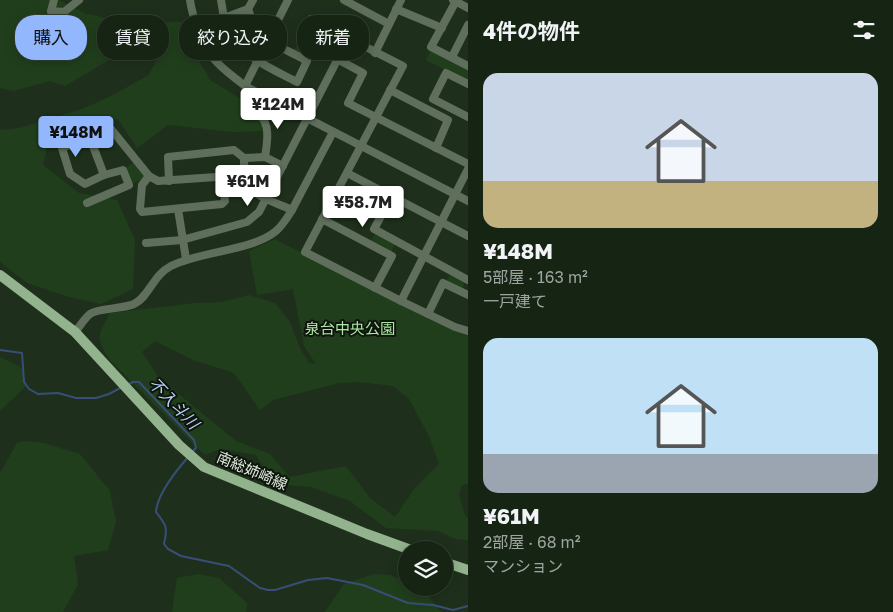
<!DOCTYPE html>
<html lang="ja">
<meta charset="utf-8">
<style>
body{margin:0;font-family:"Golos Text","Noto Sans JP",sans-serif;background:#1f2c1d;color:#f1f3f6;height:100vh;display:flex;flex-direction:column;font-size:19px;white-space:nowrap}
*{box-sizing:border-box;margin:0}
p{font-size:16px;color:#9ea4a0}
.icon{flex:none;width:28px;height:28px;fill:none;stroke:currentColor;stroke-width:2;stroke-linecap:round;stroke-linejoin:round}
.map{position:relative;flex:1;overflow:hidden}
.sheet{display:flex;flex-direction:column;background:#162414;width:425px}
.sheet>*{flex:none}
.banner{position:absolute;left:15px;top:15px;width:378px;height:45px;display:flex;gap:10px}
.fabs{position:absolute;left:398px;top:541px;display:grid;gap:10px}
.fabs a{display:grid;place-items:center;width:55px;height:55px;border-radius:50%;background:#162414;box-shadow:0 2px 12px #0003,0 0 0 1px #354134;font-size:25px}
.price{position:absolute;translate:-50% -42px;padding:0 11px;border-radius:5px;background:#fff;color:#222;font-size:16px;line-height:32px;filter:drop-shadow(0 1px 2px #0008)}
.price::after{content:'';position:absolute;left:50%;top:30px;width:15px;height:11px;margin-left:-8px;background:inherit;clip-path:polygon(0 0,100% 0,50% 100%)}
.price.active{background:#92b7fd;color:#111}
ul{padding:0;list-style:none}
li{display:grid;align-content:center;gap:10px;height:265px;padding:0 15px}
li span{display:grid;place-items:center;height:155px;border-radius:15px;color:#555}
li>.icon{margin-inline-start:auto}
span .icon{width:90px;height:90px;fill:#fffc;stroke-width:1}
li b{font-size:21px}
h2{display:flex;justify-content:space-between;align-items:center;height:60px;padding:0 15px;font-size:21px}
.pill{padding:0 18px;border-radius:20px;background:#162414;box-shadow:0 2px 12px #0003,0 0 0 1px #354134;font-size:18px;line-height:45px}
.pill.active{background:#92b7fd;color:#111}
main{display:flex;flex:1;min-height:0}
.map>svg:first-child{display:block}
.green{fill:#203e1c;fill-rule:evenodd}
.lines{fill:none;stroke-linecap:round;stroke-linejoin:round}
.stream{stroke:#384e78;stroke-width:2}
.minor{stroke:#5f6f5c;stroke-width:8}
.major{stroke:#92b38d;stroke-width:10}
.labels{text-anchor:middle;stroke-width:4;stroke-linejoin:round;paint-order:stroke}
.park-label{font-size:15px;fill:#aee7a5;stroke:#0e150c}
.street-label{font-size:15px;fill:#e0ebde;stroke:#0e150c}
.water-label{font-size:16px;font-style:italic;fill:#bad0fa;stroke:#0e150c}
</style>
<main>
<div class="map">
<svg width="468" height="612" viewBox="0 0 468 612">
<rect width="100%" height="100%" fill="#1e301b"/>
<g class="green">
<polygon points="0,0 59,0 87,14 127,22 182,22 192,47 210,80 265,114 261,131 234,132 168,125 137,148 118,119 50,135 43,165 79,193 117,200 135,240 133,289 101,304 69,297 27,283 0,262 0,130 19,128 82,109 109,97 149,75 157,58 129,48 65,86 50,81 14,91 0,88"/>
<polygon points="248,9 252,22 230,32 224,18"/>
<polygon points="300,39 314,47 307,61 293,53"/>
<polygon points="431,50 468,69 468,82 426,60"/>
<polygon points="136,161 149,176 129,185 123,170"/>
<polygon points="375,234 395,244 391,252 371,242"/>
<path d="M275 239 429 319 468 334V484L462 485 459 494 465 516 468 518V540L456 539 438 531 386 528 350 501 311 487 274 484 256 455 220 449 205 455 109 359C95 336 98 336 110 313L196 303 222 302 249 295 275 303 290 322 300 348 309 363 316 364 304 346 293 289 257 295 249 251ZM155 341 193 360 234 373 260 410 273 400 339 383 359 382 393 386 409 399 429 436 439 464 415 488 395 517 370 498 346 466 289 477 270 454 236 441 159 378 142 352Z"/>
<polygon points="451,273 466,281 462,289 446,281"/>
<polygon points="0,357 21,367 27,385 0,411"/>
<polygon points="25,441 44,443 80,454 110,491 116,522 108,550 74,556 78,584 63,612 0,612 0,473 17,443"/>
<polygon points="198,574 219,578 247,603 246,612 172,612 177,578"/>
<path d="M374 574 391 575 406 583V588C423 588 432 600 441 612H325L344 584Z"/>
</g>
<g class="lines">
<g class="stream">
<polyline points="0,350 22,353 24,382 29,389 38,394 58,393 76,398 96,398 109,394 122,387"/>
<polyline points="129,384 133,382 139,382 194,440 196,448 193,451"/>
<path d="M188 457C177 470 157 494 156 512 166 525 168 526 164 544L168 549 181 556 229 566 260 588 268 590H275L308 580 327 578 363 585 408 603 433 605 453 610 468 606"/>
</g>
<g class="minor">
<polyline points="54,0 51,11 64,12 79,0"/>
<path d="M190 0C192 16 203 46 213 58 222 69 234 77 245 86L468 201"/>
<polyline points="221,0 224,18 248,9 253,0"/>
<polyline points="344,0 389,24"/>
<polyline points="453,0 468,8"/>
<polyline points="456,1 431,47 468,66"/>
<path d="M248 9C251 17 253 25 258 32 267 43 294 53 307 61L297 82C268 67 248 60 230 32L252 22"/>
<polyline points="396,9 442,28"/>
<polyline points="375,53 401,0"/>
<polyline points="452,57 468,25"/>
<polyline points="468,84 446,73 433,99 468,117"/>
<polyline points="245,86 288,0"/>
<polyline points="390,90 448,120 436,148"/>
<path d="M259 115C271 123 267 144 265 157"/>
<polyline points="90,138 104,175"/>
<path d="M244 158C244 167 244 178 249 186 258 198 279 204 292 210"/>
<path d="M468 164C428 144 388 123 348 103L363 73 300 39 311 19 403 66C370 128 338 190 305 252L401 301 455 327 468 331"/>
<polyline points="347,173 468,236"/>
<polyline points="149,176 142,185 140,209 142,212 222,204 225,201 223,177"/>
<polyline points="169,181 168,157 234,150 244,158 265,157 283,166"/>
<polyline points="392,196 374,229 468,280"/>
<polyline points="87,203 129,185 123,170 104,175 85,184 70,174 62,148 111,129 149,176 158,181 245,175"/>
<polyline points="178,209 186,259"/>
<polyline points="322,219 392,256 375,288"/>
<polyline points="146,243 182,240 247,222 259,212 348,39"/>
<polyline points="401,301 468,169"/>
<polyline points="428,314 443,283 468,295"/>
<path d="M75 332C80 326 84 319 90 314 98 308 123 309 134 304 149 297 153 275 171 266 201 251 252 251 276 231 283 225 287 218 292 210L333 132"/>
</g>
<g class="major">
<polyline points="0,275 75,332 179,445 204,467 367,534 411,550"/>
<polyline points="444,562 468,570"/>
</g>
</g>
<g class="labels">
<g class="park-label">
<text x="350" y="334">泉台中央公園</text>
</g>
<g class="street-label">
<text transform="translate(252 471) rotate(23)" y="5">南総姉崎線</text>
</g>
<g class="water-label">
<text transform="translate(174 403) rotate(46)" y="6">不入斗川</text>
</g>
</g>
</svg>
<div class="fabs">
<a><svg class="icon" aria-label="layers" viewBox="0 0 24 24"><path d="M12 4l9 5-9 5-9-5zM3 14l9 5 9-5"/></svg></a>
</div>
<b class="price" style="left:278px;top:130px">¥124M</b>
<b class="price active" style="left:76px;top:158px">¥148M</b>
<b class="price" style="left:248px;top:207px">¥61M</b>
<b class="price" style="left:363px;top:228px">¥58.7M</b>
<div class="banner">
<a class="pill active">購入</a>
<a class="pill">賃貸</a>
<a class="pill">絞り込み</a>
<a class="pill">新着</a>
</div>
</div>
<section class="sheet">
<h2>4件の物件<svg class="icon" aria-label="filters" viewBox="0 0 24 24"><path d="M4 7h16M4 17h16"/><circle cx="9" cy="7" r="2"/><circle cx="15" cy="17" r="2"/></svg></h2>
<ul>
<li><span style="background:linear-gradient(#c9d6e8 70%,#c2b280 0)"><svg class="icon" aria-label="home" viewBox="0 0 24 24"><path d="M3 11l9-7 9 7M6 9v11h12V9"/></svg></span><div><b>¥148M</b><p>5部屋 · 163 m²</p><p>一戸建て</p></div></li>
<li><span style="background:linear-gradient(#bfe0f5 75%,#9aa5b1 0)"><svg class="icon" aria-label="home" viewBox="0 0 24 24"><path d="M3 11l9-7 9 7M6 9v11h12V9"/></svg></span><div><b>¥61M</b><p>2部屋 · 68 m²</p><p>マンション</p></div></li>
</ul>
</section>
</main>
